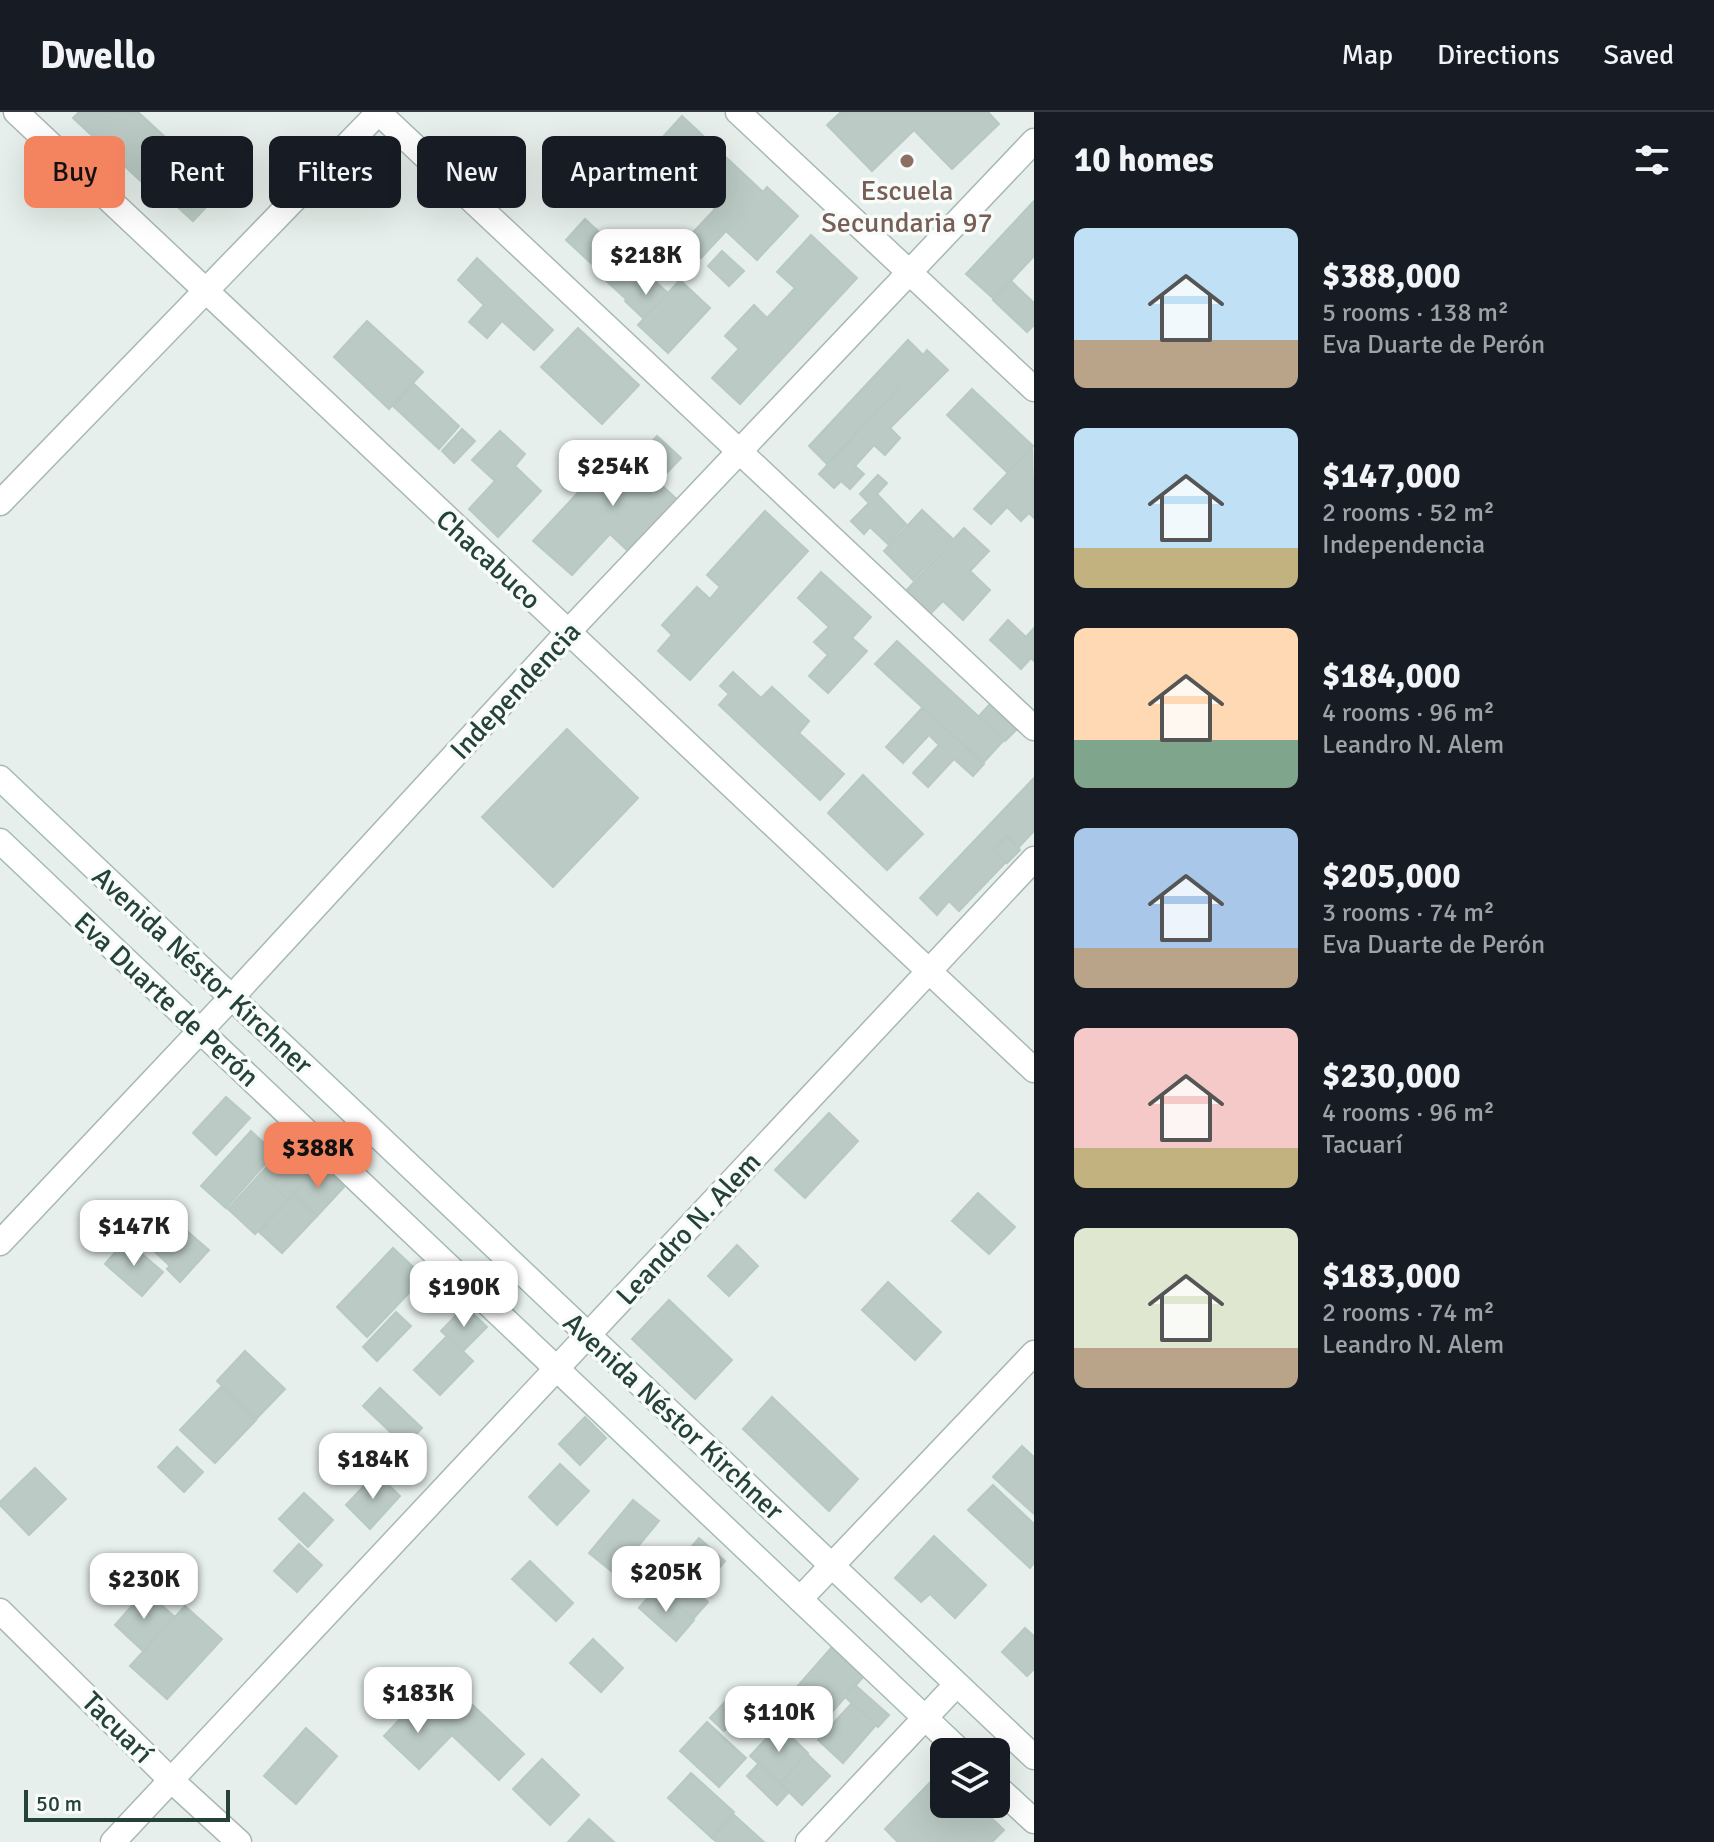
<!DOCTYPE html>
<meta charset="utf-8">
<style>
body{margin:0;font-family:Signika,sans-serif;background:#242831;color:#f1f3f6;height:100vh;display:flex;flex-direction:column;font-size:30px;white-space:nowrap}
*{box-sizing:border-box;margin:0}
p{font-size:26px;color:#9ea1a6}
.icon{flex:none;width:44px;height:44px;fill:none;stroke:currentColor;stroke-width:2;stroke-linecap:round;stroke-linejoin:round}
.map{position:relative;flex:1;overflow:hidden}
.drawer{display:flex;flex-direction:column;background:#171b24;width:680px}
.drawer>*{flex:none}
.guide{position:absolute;left:24px;top:24px;width:760px;height:72px;display:flex;gap:16px}
.buttons{position:absolute;left:930px;top:1626px;display:grid;gap:16px}
.buttons a{display:grid;place-items:center;width:80px;height:80px;border-radius:12px;background:#171b24;box-shadow:0 8px 32px #0002;font-size:40px}
.scale{position:absolute;left:24px;bottom:20px;width:206px;box-sizing:border-box;padding-left:8px;border:4px solid #24423a;border-top:0;font-size:22px;line-height:28px;white-space:nowrap;color:#24423a;-webkit-text-stroke:6px #f7fbf9;paint-order:stroke}
.price{position:absolute;translate:-50% -68px;padding:0 18px;border-radius:16px;background:#fff;color:#222;font-size:26px;line-height:52px;filter:drop-shadow(0 2px 4px #0008)}
.price::after{content:'';position:absolute;left:50%;top:48px;width:24px;height:18px;margin-left:-12px;background:inherit;clip-path:polygon(0 0,100% 0,50% 100%)}
.price.on{background:#f4845f;color:#111}
ul{padding:0;list-style:none}
li{display:flex;align-items:center;gap:24px;height:200px;padding:0 40px}
li span{display:grid;place-items:center;flex:none;width:224px;height:160px;border-radius:12px;color:#555}
li>.icon{margin-inline-start:auto}
span .icon{width:96px;height:96px;fill:#fffc;stroke-width:1}
li b{font-size:34px}
h2{display:flex;justify-content:space-between;align-items:center;height:96px;padding:0 40px;font-size:34px}
.tag{padding:0 28px;border-radius:12px;background:#171b24;box-shadow:0 8px 32px #0002;font-size:28px;line-height:72px}
.tag.on{background:#f4845f;color:#111}
header{display:flex;align-items:center;gap:48px;box-sizing:border-box;height:112px;padding:0 40px;background:#171b24;border-bottom:2px solid #363941}
header strong{font-size:38px}
nav{display:flex;gap:44px;margin-inline-start:auto;font-size:28px}
main{display:flex;flex:1;min-height:0}
.map>svg:first-child{display:block}
.building{fill:#bbcac4;stroke:#b8c9c2;stroke-width:2}
.lines{fill:none;stroke-linecap:round;stroke-linejoin:round}
.street-casing{stroke:#a8b8b2;stroke-width:27}
.secondary-casing{stroke:#a4bbb3;stroke-width:27}
.street{stroke:#fff;stroke-width:24}
.secondary{stroke:#fff;stroke-width:24}
.education-dot{fill:#8d6e63;stroke:#f7fbf9;stroke-width:3}
.labels{text-anchor:middle;stroke-width:7;stroke-linejoin:round;paint-order:stroke}
.education-label{font-size:28px;fill:#785e54;stroke:#f7fbf9}
.street-label{font-size:28px;fill:#24423a;stroke:#f7fbf9}
</style>
<header>
<strong>Dwello</strong>
<nav><a>Map</a><a>Directions</a><a>Saved</a></nav>
</header>
<main>
<div class="map">
<svg width="1034" height="1730" viewBox="0 0 1034 1730">
<rect width="100%" height="100%" fill="#e6efeb"/>
<g class="building">
<polygon points="79,0 138,0 178,37 145,73 73,6"/>
<polygon points="841,0 988,0 999,12 952,57 914,18 872,59 827,13"/>
<polygon points="682,4 763,80 767,75 798,104 757,148 726,119 701,146 684,130 715,97 651,38"/>
<polygon points="191,48 223,77 193,109 162,81"/>
<polygon points="1034,89 1034,144 994,187 966,162"/>
<polygon points="585,107 625,144 606,165 566,128"/>
<polygon points="811,123 857,166 740,292 712,266 739,237 725,224 754,193 767,206 795,176 777,160"/>
<polygon points="722,139 744,159 729,174 708,154"/>
<polygon points="625,144 646,164 625,186 604,167"/>
<polygon points="477,146 553,218 534,238 502,209 487,226 469,210 484,193 458,168"/>
<polygon points="649,164 668,181 644,207 625,189"/>
<polygon points="680,168 710,196 668,241 638,213"/>
<polygon points="1011,169 1034,191 1034,213 1027,220 993,188"/>
<polygon points="367,209 423,260 389,297 334,245"/>
<polygon points="578,216 639,273 602,312 541,255"/>
<polygon points="908,228 923,243 927,238 948,258 890,316 900,326 885,343 874,333 855,354 864,362 850,377 841,369 834,376 819,362 900,275 827,352 809,334"/>
<polygon points="414,272 459,314 439,337 393,294"/>
<polygon points="972,277 1033,334 1008,361 947,303"/>
<polygon points="462,317 475,329 454,351 442,339"/>
<polygon points="500,319 525,342 515,354 541,379 498,425 469,397 495,369 472,348"/>
<polygon points="657,324 681,346 658,370 680,390 631,442 610,422 572,463 533,429 612,344 626,357"/>
<polygon points="1032,335 1034,406 1029,401 1021,409 1007,395 991,412 974,397"/>
<polygon points="878,363 887,371 877,382 906,412 888,432 870,415 864,422 851,409 869,391 860,382"/>
<polygon points="922,398 952,426 913,468 884,439"/>
<polygon points="765,399 808,439 690,568 658,539 672,523 662,513 697,475 710,487 720,475 707,463"/>
<polygon points="964,416 989,439 970,459 990,478 963,508 943,489 928,504 904,481"/>
<polygon points="821,460 871,505 852,526 867,539 828,581 809,564 828,543 814,530 829,515 798,486"/>
<polygon points="1008,508 1026,525 1034,516 1034,549 1031,546 1021,557 990,528"/>
<polygon points="897,529 1004,628 983,651 875,552"/>
<polygon points="733,560 761,586 772,575 809,609 799,621 844,662 820,688 719,593 729,582 720,574"/>
<polygon points="991,591 1018,616 1005,629 979,604"/>
<polygon points="923,595 984,652 973,664 954,647 928,675 913,661 939,633 929,623 903,651 886,635"/>
<polygon points="567,617 638,686 553,775 482,705"/>
<polygon points="863,663 923,722 887,758 828,701"/>
<polygon points="1033,667 1034,719 1018,736 1007,724 993,738 1006,750 959,799 949,789 937,803 920,786"/>
<polygon points="1007,724 1020,738 1007,751 993,738"/>
<polygon points="226,985 250,1006 216,1043 193,1021"/>
<polygon points="829,1001 858,1029 805,1086 775,1058"/>
<polygon points="251,1019 275,1041 226,1096 201,1074"/>
<polygon points="285,1035 313,1061 288,1088 260,1062"/>
<polygon points="320,1053 344,1075 317,1104 293,1082"/>
<polygon points="260,1062 288,1088 255,1122 228,1097"/>
<polygon points="978,1081 1015,1115 989,1142 952,1109"/>
<polygon points="294,1083 317,1104 282,1141 259,1120"/>
<polygon points="162,1096 195,1126 170,1154 137,1123"/>
<polygon points="195,1126 209,1138 180,1170 167,1157"/>
<polygon points="126,1128 163,1160 142,1184 105,1152"/>
<polygon points="737,1133 758,1154 729,1184 708,1164"/>
<polygon points="393,1136 424,1165 367,1225 337,1195"/>
<polygon points="888,1170 941,1220 915,1248 862,1198"/>
<polygon points="669,1188 732,1248 695,1287 632,1227"/>
<polygon points="465,1194 487,1215 463,1239 441,1219"/>
<polygon points="396,1200 411,1214 377,1249 363,1235"/>
<polygon points="447,1224 473,1249 440,1283 414,1258"/>
<polygon points="245,1239 285,1277 256,1307 217,1269"/>
<polygon points="221,1275 256,1308 215,1351 180,1318"/>
<polygon points="380,1276 422,1316 405,1334 363,1294"/>
<polygon points="772,1285 858,1367 829,1399 743,1317"/>
<polygon points="585,1305 606,1326 580,1353 559,1332"/>
<polygon points="1022,1334 1034,1345 1034,1402 993,1365"/>
<polygon points="177,1335 203,1360 184,1380 158,1355"/>
<polygon points="560,1352 589,1379 557,1413 529,1385"/>
<polygon points="35,1356 66,1387 29,1423 0,1393 0,1390"/>
<polygon points="376,1361 400,1384 370,1417 346,1393"/>
<polygon points="993,1373 1034,1412 1034,1451 1030,1456 968,1398"/>
<polygon points="304,1381 333,1408 308,1435 279,1407"/>
<polygon points="633,1388 659,1409 615,1462 589,1441"/>
<polygon points="934,1424 986,1473 955,1506 930,1482 921,1490 895,1466"/>
<polygon points="699,1426 725,1449 698,1481 708,1490 693,1507 657,1475"/>
<polygon points="299,1432 322,1453 297,1480 274,1459"/>
<polygon points="530,1449 573,1491 556,1509 512,1467"/>
<polygon points="657,1475 694,1508 676,1529 639,1496"/>
<polygon points="145,1479 174,1504 143,1539 115,1513"/>
<polygon points="185,1494 222,1527 167,1587 130,1554"/>
<polygon points="1025,1516 1034,1524 1034,1557 1027,1564 1002,1540"/>
<polygon points="593,1527 623,1556 601,1580 570,1551"/>
<polygon points="832,1535 864,1564 815,1619 783,1591"/>
<polygon points="855,1573 889,1603 878,1615 845,1585"/>
<polygon points="736,1578 750,1592 724,1619 710,1606"/>
<polygon points="461,1582 524,1642 499,1668 436,1608"/>
<polygon points="417,1589 452,1623 419,1657 384,1624"/>
<polygon points="852,1591 876,1613 843,1651 818,1628"/>
<polygon points="707,1610 746,1646 719,1675 680,1639"/>
<polygon points="779,1613 808,1641 780,1671 750,1644"/>
<polygon points="306,1616 337,1644 296,1692 264,1664"/>
<polygon points="807,1642 830,1664 802,1693 780,1671"/>
<polygon points="542,1647 579,1683 550,1713 513,1677"/>
<polygon points="759,1651 789,1680 777,1693 747,1664"/>
<polygon points="942,1658 944,1660 944,1692 977,1692 1004,1718 992,1730 898,1730 885,1717"/>
<polygon points="691,1661 734,1700 712,1726 668,1686"/>
<polygon points="733,1702 764,1730 717,1730 712,1726"/>
<polygon points="589,1707 614,1730 568,1730"/>
</g>
<g class="lines">
<defs>
<g id="street">
<polyline points="16,0 1034,958"/>
<polyline points="378,0 1034,616"/>
<polyline points="738,0 1034,277"/>
<polyline points="0,391 379,0"/>
<polyline points="0,1131 232,885 567,521 1034,29"/>
<polyline points="800,1487 1034,1241"/>
<polyline points="0,1499 171,1668 239,1730"/>
<polyline points="113,1730 1034,747"/>
<polyline points="808,1730 956,1573"/>
</g>
<g id="secondary">
<polyline points="0,666 1034,1645"/>
<polyline points="0,729 961,1640"/>
<polyline points="996,1674 1034,1709"/>
</g>
</defs>
<use href="#street" class="street-casing"/>
<use href="#secondary" class="secondary-casing"/>
<use href="#street" class="street"/>
<use href="#secondary" class="secondary"/>
</g>
<circle class="education-dot" cx="907" cy="49" r="8"/>
<g class="labels">
<g class="education-label">
<text x="907" y="88">Escuela<tspan x="907" dy="32">Secundaria 97</tspan></text>
</g>
<g class="street-label">
<text transform="translate(489 447) rotate(43)" y="10">Chacabuco</text>
<text transform="translate(515 578) rotate(-47)" y="10">Independencia</text>
<text transform="translate(203 858) rotate(43)" y="10">Avenida Néstor Kirchner</text>
<text transform="translate(167 887) rotate(43)" y="10">Eva Duarte de Perón</text>
<text transform="translate(688 1116) rotate(-47)" y="10">Leandro N. Alem</text>
<text transform="translate(674 1304) rotate(43)" y="10">Avenida Néstor Kirchner</text>
<text transform="translate(118 1615) rotate(45)" y="10">Tacuarí</text>
</g>
</g>
</svg>
<div class="buttons">
<a><svg class="icon" aria-label="layers" viewBox="0 0 24 24"><path d="M12 4l9 5-9 5-9-5zM3 14l9 5 9-5"/></svg></a>
</div>
<div class="scale">50 m</div>
<b class="price" style="left:646px;top:185px">$218K</b>
<b class="price" style="left:613px;top:396px">$254K</b>
<b class="price on" style="left:318px;top:1078px">$388K</b>
<b class="price" style="left:134px;top:1156px">$147K</b>
<b class="price" style="left:464px;top:1217px">$190K</b>
<b class="price" style="left:373px;top:1389px">$184K</b>
<b class="price" style="left:666px;top:1502px">$205K</b>
<b class="price" style="left:144px;top:1509px">$230K</b>
<b class="price" style="left:418px;top:1623px">$183K</b>
<b class="price" style="left:779px;top:1642px">$110K</b>
<div class="guide">
<a class="tag on">Buy</a>
<a class="tag">Rent</a>
<a class="tag">Filters</a>
<a class="tag">New</a>
<a class="tag">Apartment</a>
</div>
</div>
<section class="drawer">
<h2>10 homes<svg class="icon" aria-label="filters" viewBox="0 0 24 24"><path d="M4 7h16M4 17h16"/><circle cx="9" cy="7" r="2"/><circle cx="15" cy="17" r="2"/></svg></h2>
<ul>
<li><span style="background:linear-gradient(#bfe0f5 70%,#b9a48a 0)"><svg class="icon" aria-label="home" viewBox="0 0 24 24"><path d="M3 11l9-7 9 7M6 9v11h12V9"/></svg></span><div><b>$388,000</b><p>5 rooms · 138 m²</p><p>Eva Duarte de Perón</p></div></li>
<li><span style="background:linear-gradient(#bfe0f5 75%,#c2b280 0)"><svg class="icon" aria-label="home" viewBox="0 0 24 24"><path d="M3 11l9-7 9 7M6 9v11h12V9"/></svg></span><div><b>$147,000</b><p>2 rooms · 52 m²</p><p>Independencia</p></div></li>
<li><span style="background:linear-gradient(#ffd9b3 70%,#7fa58c 0)"><svg class="icon" aria-label="home" viewBox="0 0 24 24"><path d="M3 11l9-7 9 7M6 9v11h12V9"/></svg></span><div><b>$184,000</b><p>4 rooms · 96 m²</p><p>Leandro N. Alem</p></div></li>
<li><span style="background:linear-gradient(#a9c7e8 75%,#b9a48a 0)"><svg class="icon" aria-label="home" viewBox="0 0 24 24"><path d="M3 11l9-7 9 7M6 9v11h12V9"/></svg></span><div><b>$205,000</b><p>3 rooms · 74 m²</p><p>Eva Duarte de Perón</p></div></li>
<li><span style="background:linear-gradient(#f6c9c9 75%,#c2b280 0)"><svg class="icon" aria-label="home" viewBox="0 0 24 24"><path d="M3 11l9-7 9 7M6 9v11h12V9"/></svg></span><div><b>$230,000</b><p>4 rooms · 96 m²</p><p>Tacuarí</p></div></li>
<li><span style="background:linear-gradient(#dfe7d0 75%,#b9a48a 0)"><svg class="icon" aria-label="home" viewBox="0 0 24 24"><path d="M3 11l9-7 9 7M6 9v11h12V9"/></svg></span><div><b>$183,000</b><p>2 rooms · 74 m²</p><p>Leandro N. Alem</p></div></li>
</ul>
</section>
</main>
